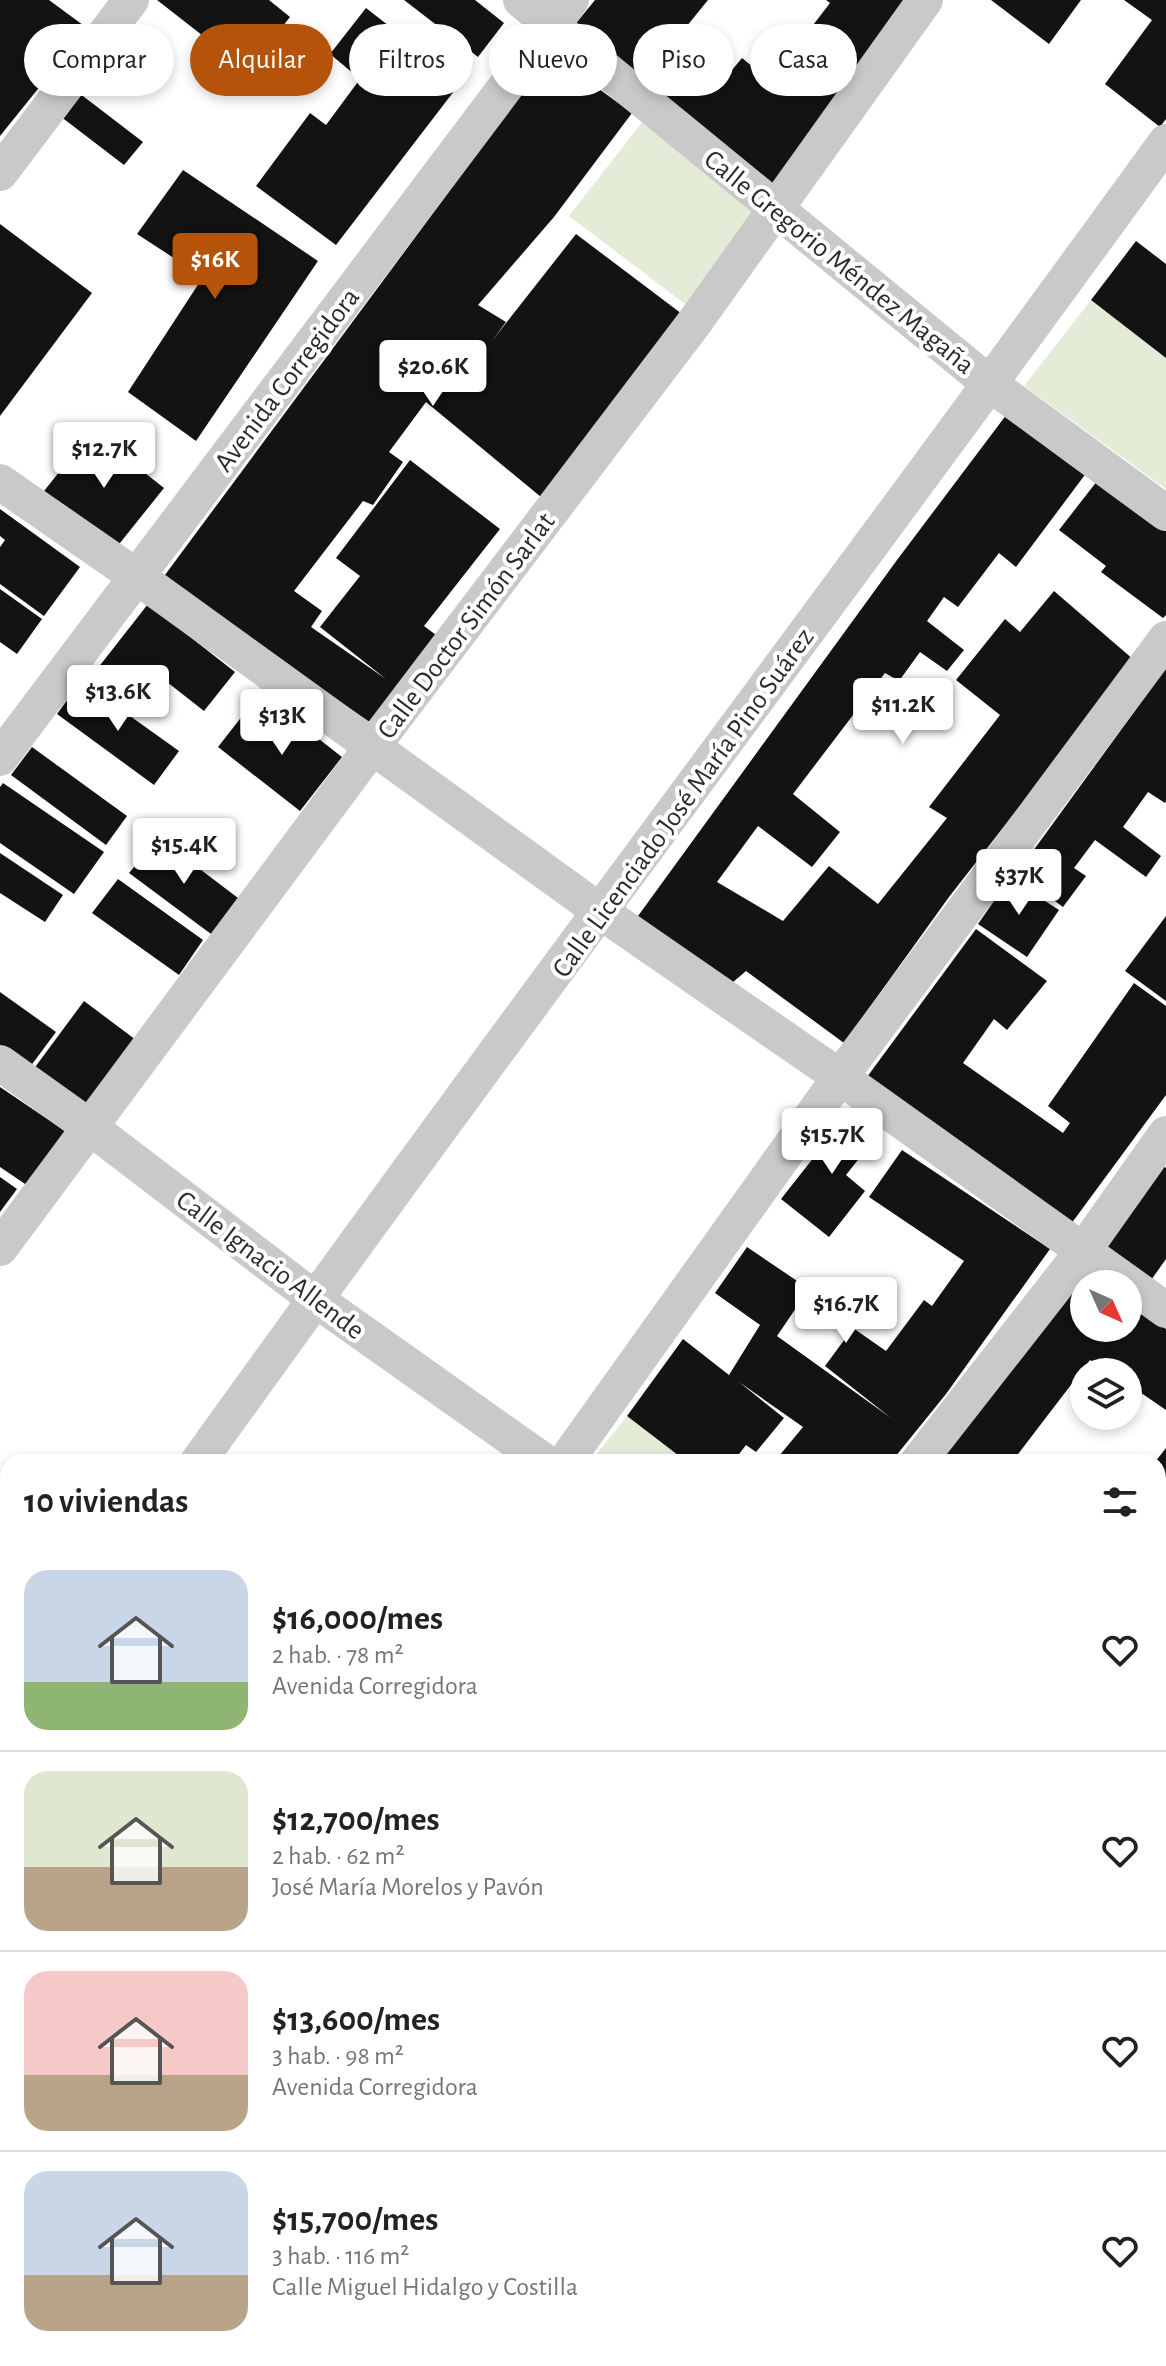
<!DOCTYPE html>
<html lang="es">
<meta charset="utf-8">
<style>
body{margin:0;font-family:"Alegreya Sans",sans-serif;background:#f2f2f2;color:#222;height:100vh;display:flex;flex-direction:column;font-size:30px;white-space:nowrap}
*{box-sizing:border-box;margin:0}
p{font-size:26px;color:#767676}
.icon{flex:none;width:44px;height:44px;fill:none;stroke:currentColor;stroke-width:2;stroke-linecap:round;stroke-linejoin:round}
.map{position:relative;flex:1;overflow:hidden}
.sheet{position:absolute;left:0px;top:1454px;width:1166px;height:912px;display:flex;flex-direction:column;background:#fff;border-radius:24px 24px 0 0;box-shadow:0 4px 12px #0003}
.sheet>*{flex:none}
.top-card{position:absolute;left:24px;top:24px;width:1118px;height:72px;display:flex;gap:16px}
.needle{width:52px;rotate:135deg}
.buttons{position:absolute;left:1070px;top:1270px;display:grid;gap:16px}
.buttons a{display:grid;place-items:center;width:72px;height:72px;border-radius:50%;background:#fff;box-shadow:0 4px 12px #0003;font-size:40px}
.price{position:absolute;translate:-50% -68px;padding:0 18px;border-radius:8px;background:#fff;color:#222;font-size:26px;line-height:52px;filter:drop-shadow(0 2px 4px #0008)}
.price::after{content:'';position:absolute;left:50%;top:48px;width:24px;height:18px;margin-left:-12px;background:inherit;clip-path:polygon(0 0,100% 0,50% 100%)}
.price.active{background:#b45309;color:#fff}
ul{padding:0;list-style:none}
li{display:flex;align-items:center;gap:24px;height:200px;padding:0 24px}
li+li{border-top:2px solid #e0e0e0}
li span{display:grid;place-items:center;flex:none;width:224px;height:160px;border-radius:24px;color:#555}
li>.icon{margin-inline-start:auto}
span .icon{width:96px;height:96px;fill:#fffc;stroke-width:1}
li b{font-size:34px}
h2{display:flex;justify-content:space-between;align-items:center;height:96px;padding:0 24px;font-size:34px}
.pill{padding:0 28px;border-radius:36px;background:#fff;box-shadow:0 4px 12px #0003;font-size:28px;line-height:72px}
.pill.active{background:#b45309;color:#fff}
.map>svg:first-child{display:block}
.green{fill:#e4ecd8}
.building{fill:#131313}
.lines{fill:none;stroke-linecap:round;stroke-linejoin:round}
.path{stroke:#c9c9c9;stroke-width:5;stroke-dasharray:4 4;stroke-linecap:butt}
.street{stroke:#c9c9c9;stroke-width:36}
.labels{text-anchor:middle;stroke-width:8;stroke-linejoin:round;paint-order:stroke}
.street-label{font-size:28px;fill:#2c2c2c;stroke:#fff}
</style>
<div class="map">
<svg width="1166" height="2366" viewBox="0 0 1166 2366">
<rect width="100%" height="100%" fill="#fff"/>
<g class="green">
<polygon points="643,121 758,208 685,304 569,216"/>
<polygon points="1091,300 1166,358 1166,489 1024,386"/>
<polygon points="627,1416 687,1462 590,1462"/>
<polygon points="1166,1980 1166,2366 943,2366 932,2358 1158,2358 1158,1991"/>
</g>
<g class="building">
<polygon points="0,0 49,0 87,28 0,136"/>
<polygon points="157,0 269,0 290,17 248,71"/>
<polygon points="404,0 475,0 504,23 478,57"/>
<polygon points="595,0 708,0 678,37 727,76 742,58 770,81 830,3 826,0 917,0 772,192 573,27"/>
<polygon points="991,0 1081,0 1049,44"/>
<polygon points="1124,0 1166,0 1166,119 1160,127 1105,84 1152,20"/>
<polygon points="366,8 461,82 336,245 256,186 310,113 326,125 360,79 330,54"/>
<polygon points="551,54 632,113 554,217 478,305 506,322 492,341 576,234 686,317 541,497 426,402 389,452 403,462 373,505 363,501 294,591 322,611 311,627 386,679 320,627 360,576 336,558 410,460 500,529 424,626 436,635 371,723 162,579"/>
<polygon points="79,93 143,142 124,165 60,116"/>
<polygon points="183,170 318,261 196,441 128,392 203,277 137,234"/>
<polygon points="0,224 92,293 0,416"/>
<polygon points="1136,241 1166,264 1166,358 1091,300"/>
<polygon points="1013,406 1093,464 1016,567 999,553 958,607 944,597 927,621 964,650 947,671 920,652 899,681 885,673 793,794 840,832 812,867 758,826 717,882 783,921 829,866 878,904 947,818 929,807 1000,715 956,680 1005,619 1020,632 1054,591 1134,660 949,897 844,1043 746,971 732,983 638,916 897,560"/>
<polygon points="92,431 164,488 116,548 44,491"/>
<polygon points="1101,476 1166,524 1166,615 1163,618 1101,572 1106,566 1059,530"/>
<polygon points="0,509 80,567 44,616 0,584 0,547 5,540 0,536"/>
<polygon points="0,589 42,619 17,654 0,642"/>
<polygon points="148,604 235,672 204,711 167,682 143,712 94,673"/>
<polygon points="1166,668 1166,801 1165,803 1148,792 1123,827 1161,856 1146,877 1095,840 1074,868 1086,876 1063,907 1017,873"/>
<polygon points="81,681 179,751 154,785 57,714"/>
<polygon points="283,711 342,757 300,811 218,747 243,715 266,733"/>
<polygon points="32,747 127,816 106,845 11,775"/>
<polygon points="3,783 104,852 74,894 0,843 0,787"/>
<polygon points="159,838 238,898 211,934 129,873"/>
<polygon points="0,853 63,895 45,922 0,893"/>
<polygon points="1010,878 1059,910 1027,957 978,924"/>
<polygon points="118,879 203,940 179,975 92,913"/>
<polygon points="1166,916 1166,1001 1125,971"/>
<polygon points="976,929 1047,981 1007,1030 994,1019 963,1063 1063,1133 1070,1123 1048,1106 1134,983 1166,1006 1166,1095 1071,1224 867,1077"/>
<polygon points="0,992 56,1032 27,1071 0,1051"/>
<polygon points="84,1001 136,1040 82,1112 30,1074"/>
<polygon points="0,1087 68,1133 31,1188 0,1167"/>
<polygon points="851,1110 880,1132 846,1175 865,1191 829,1237 781,1199"/>
<polygon points="902,1150 1050,1249 946,1394 891,1462 787,1462 779,1456 803,1427 739,1382 784,1418 756,1452 746,1445 733,1462 687,1462 627,1416 683,1339 729,1375 760,1325 715,1293 747,1247 809,1289 777,1336 891,1418 825,1366 853,1328 886,1351 924,1300 932,1306 964,1261 869,1197"/>
<polygon points="1159,1163 1166,1168 1166,1259 1149,1283 1098,1247"/>
<polygon points="0,1177 17,1189 0,1212"/>
<polygon points="1083,1272 1101,1284 1084,1284 1084,1328 1128,1328 1128,1302 1166,1329 1166,1410 1128,1384 1128,1372 1109,1372 1090,1360 1012,1462 939,1462"/>
<polygon points="1166,1448 1166,1566 1158,1576 1158,1462 1155,1462"/>
<polygon points="1166,1639 1166,1698 1158,1693 1158,1650"/>
<polygon points="1158,1695 1166,1700 1166,1748 1158,1759"/>
<polygon points="1166,1777 1166,1903 1158,1897 1158,1788"/>
</g>
<g class="lines">
<g class="path">
<polyline points="1158,2039 1166,2028"/>
<polyline points="1158,2211 1166,2215"/>
</g>
<g class="street">
<polyline points="521,0 990,384 1166,513"/>
<polyline points="0,173 131,0"/>
<polyline points="0,482 150,586 601,912 840,1077 1166,1310"/>
<polyline points="0,758 571,0"/>
<polyline points="0,1063 91,1128 315,1299 545,1462"/>
<polyline points="0,1248 372,747 694,323 925,0"/>
<path d="M198 1462C516 1018 846 584 1166 142"/>
<polyline points="565,1462 840,1077 1166,639"/>
<polyline points="918,1462 1083,1251 1166,1134"/>
<polyline points="1158,1613 1166,1602"/>
<polyline points="0,1658 8,1664"/>
<polyline points="0,1741 8,1729"/>
<polyline points="1158,1907 1166,1913"/>
<polyline points="1158,1971 1166,1961"/>
<polyline points="0,2238 8,2227"/>
<polyline points="0,2265 8,2271"/>
<polyline points="115,2358 124,2366"/>
<polyline points="913,2358 925,2366"/>
<polyline points="225,2366 231,2358"/>
<polyline points="593,2366 599,2358"/>
<polyline points="864,2366 869,2358"/>
</g>
</g>
<g class="labels">
<g class="street-label">
<text transform="translate(840 261) rotate(39)" y="10">Calle Gregorio Méndez Magaña</text>
<text transform="translate(286 379) rotate(-53)" y="10">Avenida Corregidora</text>
<text transform="translate(465 625) rotate(-53)" y="10">Calle Doctor Simón Sarlat</text>
<text transform="translate(682 802) rotate(-54)" y="10">Calle Licenciado José María Pino Suárez</text>
<text transform="translate(271 1264) rotate(37)" y="10">Calle Ignacio Allende</text>
</g>
</g>
</svg>
<div class="buttons">
<a><svg class="needle" viewBox="-14 -14 28 28"><path d="M0-13l5 13h-10z" fill="#e53935"/><path d="M0 13l5-13h-10z" fill="#767676"/></svg></a>
<a><svg class="icon" aria-label="layers" viewBox="0 0 24 24"><path d="M12 4l9 5-9 5-9-5zM3 14l9 5 9-5"/></svg></a>
</div>
<b class="price active" style="left:215px;top:301px">$16K</b>
<b class="price" style="left:433px;top:408px">$20.6K</b>
<b class="price" style="left:104px;top:490px">$12.7K</b>
<b class="price" style="left:118px;top:733px">$13.6K</b>
<b class="price" style="left:903px;top:746px">$11.2K</b>
<b class="price" style="left:282px;top:757px">$13K</b>
<b class="price" style="left:184px;top:886px">$15.4K</b>
<b class="price" style="left:1019px;top:917px">$37K</b>
<b class="price" style="left:832px;top:1176px">$15.7K</b>
<b class="price" style="left:846px;top:1345px">$16.7K</b>
<div class="top-card">
<a class="pill">Comprar</a>
<a class="pill active">Alquilar</a>
<a class="pill">Filtros</a>
<a class="pill">Nuevo</a>
<a class="pill">Piso</a>
<a class="pill">Casa</a>
</div>
<section class="sheet">
<h2>10 viviendas<svg class="icon" aria-label="filters" viewBox="0 0 24 24"><path d="M4 7h16M4 17h16"/><circle cx="9" cy="7" r="2"/><circle cx="15" cy="17" r="2"/></svg></h2>
<ul>
<li><span style="background:linear-gradient(#c9d6e8 70%,#8fb573 0)"><svg class="icon" aria-label="home" viewBox="0 0 24 24"><path d="M3 11l9-7 9 7M6 9v11h12V9"/></svg></span><div><b>$16,000/mes</b><p>2 hab. · 78 m²</p><p>Avenida Corregidora</p></div><svg class="icon" aria-label="heart" viewBox="0 0 24 24"><path d="M12 20l-8-8c-3-5 5-10 8-4 3-6 11-1 8 4z"/></svg></li>
<li><span style="background:linear-gradient(#dfe7d0 60%,#b9a48a 0)"><svg class="icon" aria-label="home" viewBox="0 0 24 24"><path d="M3 11l9-7 9 7M6 9v11h12V9"/></svg></span><div><b>$12,700/mes</b><p>2 hab. · 62 m²</p><p>José María Morelos y Pavón</p></div><svg class="icon" aria-label="heart" viewBox="0 0 24 24"><path d="M12 20l-8-8c-3-5 5-10 8-4 3-6 11-1 8 4z"/></svg></li>
<li><span style="background:linear-gradient(#f6c9c9 65%,#b9a48a 0)"><svg class="icon" aria-label="home" viewBox="0 0 24 24"><path d="M3 11l9-7 9 7M6 9v11h12V9"/></svg></span><div><b>$13,600/mes</b><p>3 hab. · 98 m²</p><p>Avenida Corregidora</p></div><svg class="icon" aria-label="heart" viewBox="0 0 24 24"><path d="M12 20l-8-8c-3-5 5-10 8-4 3-6 11-1 8 4z"/></svg></li>
<li><span style="background:linear-gradient(#c9d6e8 65%,#b9a48a 0)"><svg class="icon" aria-label="home" viewBox="0 0 24 24"><path d="M3 11l9-7 9 7M6 9v11h12V9"/></svg></span><div><b>$15,700/mes</b><p>3 hab. · 116 m²</p><p>Calle Miguel Hidalgo y Costilla</p></div><svg class="icon" aria-label="heart" viewBox="0 0 24 24"><path d="M12 20l-8-8c-3-5 5-10 8-4 3-6 11-1 8 4z"/></svg></li>
</ul>
</section>
</div>
